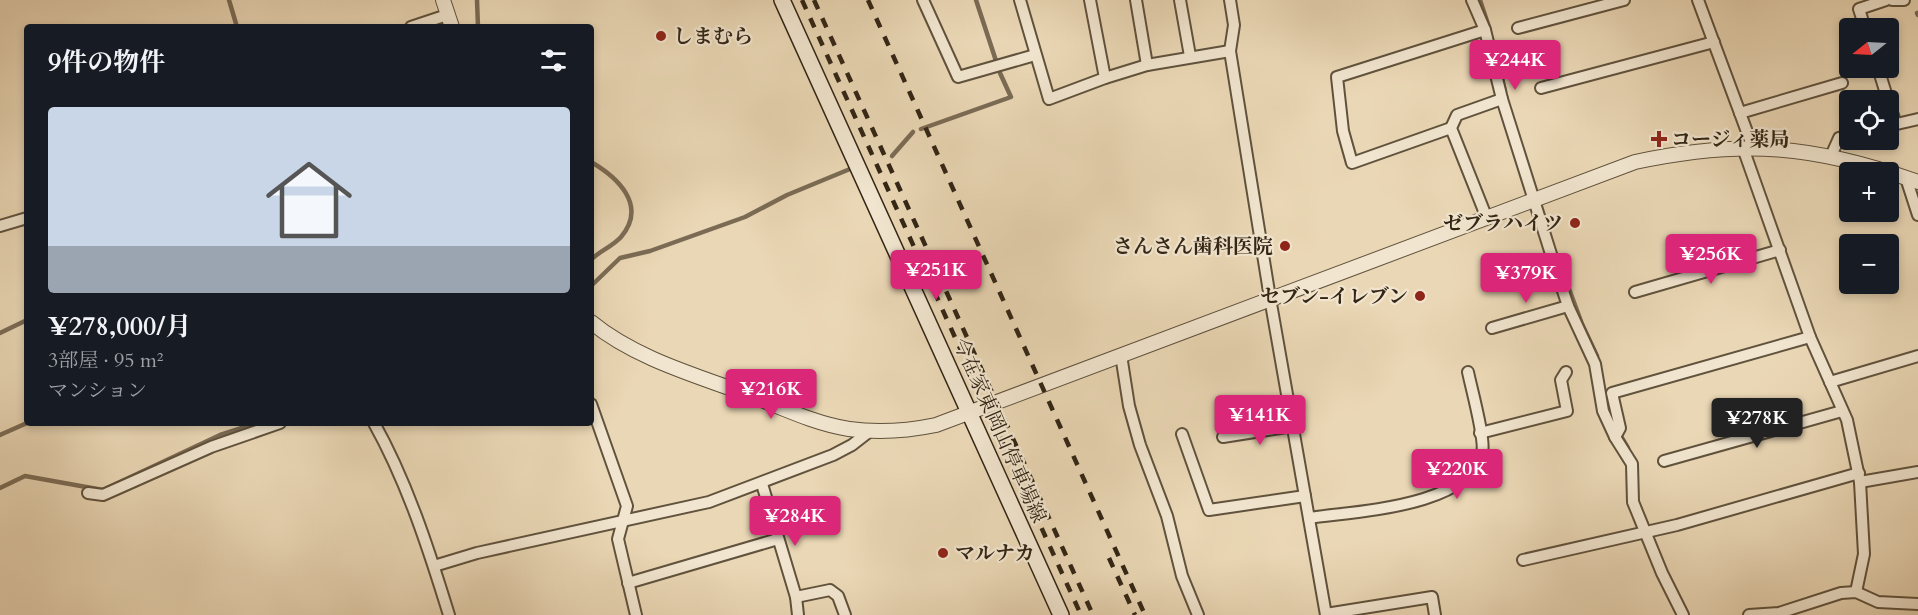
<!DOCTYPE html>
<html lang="ja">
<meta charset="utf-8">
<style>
body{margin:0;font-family:Cardo,"Noto Serif JP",serif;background:#20242c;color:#f1f3f6;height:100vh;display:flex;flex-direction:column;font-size:22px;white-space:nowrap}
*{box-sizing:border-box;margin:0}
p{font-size:20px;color:#9ea1a6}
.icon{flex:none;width:33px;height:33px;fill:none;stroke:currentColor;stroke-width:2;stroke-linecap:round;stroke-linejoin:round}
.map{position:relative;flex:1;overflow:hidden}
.drawer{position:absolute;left:24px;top:24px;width:570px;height:402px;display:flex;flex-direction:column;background:#171b24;border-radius:6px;box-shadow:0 3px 9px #0003}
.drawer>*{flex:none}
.needle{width:39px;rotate:252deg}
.buttons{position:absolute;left:1839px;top:18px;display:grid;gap:12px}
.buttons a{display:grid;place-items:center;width:60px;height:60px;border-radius:6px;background:#171b24;box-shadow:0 3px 9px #0003;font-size:30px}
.price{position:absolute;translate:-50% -51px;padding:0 14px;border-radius:6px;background:#db2777;color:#fff;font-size:20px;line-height:39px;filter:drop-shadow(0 2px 3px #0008)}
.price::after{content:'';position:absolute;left:50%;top:36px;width:18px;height:14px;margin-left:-9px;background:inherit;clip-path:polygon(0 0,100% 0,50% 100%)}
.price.current{background:#222;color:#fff}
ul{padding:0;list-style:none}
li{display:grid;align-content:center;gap:12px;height:318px;padding:0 24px}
li span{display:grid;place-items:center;height:186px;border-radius:6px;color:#555}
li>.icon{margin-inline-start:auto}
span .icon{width:108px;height:108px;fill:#fffc;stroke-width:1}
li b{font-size:26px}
h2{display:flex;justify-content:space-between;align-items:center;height:72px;padding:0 24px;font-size:26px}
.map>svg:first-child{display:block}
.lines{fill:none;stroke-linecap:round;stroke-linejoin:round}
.stream{stroke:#7b6b55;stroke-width:4.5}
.minor-casing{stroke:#60523d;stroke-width:14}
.tertiary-casing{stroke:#60523d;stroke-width:16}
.secondary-casing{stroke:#322515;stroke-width:18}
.minor{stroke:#f1e5cf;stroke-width:10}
.tertiary{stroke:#f1e5cf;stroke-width:14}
.secondary{stroke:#f1e5cf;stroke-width:15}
.rail{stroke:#322515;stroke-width:4.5;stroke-dasharray:10 10;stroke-linecap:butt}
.poi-dot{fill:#8f2418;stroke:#f1e5cf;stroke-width:2}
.labels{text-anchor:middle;stroke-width:4.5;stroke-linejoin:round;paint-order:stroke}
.poi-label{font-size:20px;font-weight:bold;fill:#322515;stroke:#f1e5cf;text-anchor:start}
.street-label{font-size:20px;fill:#322515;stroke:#f1e5cf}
</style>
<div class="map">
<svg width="1918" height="615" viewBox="0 0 1918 615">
<rect width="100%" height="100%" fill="#ead7b5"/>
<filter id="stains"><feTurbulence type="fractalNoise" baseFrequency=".00333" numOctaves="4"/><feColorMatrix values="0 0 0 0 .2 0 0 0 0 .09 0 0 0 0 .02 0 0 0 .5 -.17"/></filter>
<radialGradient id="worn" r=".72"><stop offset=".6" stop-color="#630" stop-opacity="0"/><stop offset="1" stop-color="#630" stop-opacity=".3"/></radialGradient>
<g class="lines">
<g class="stream">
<polyline points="229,0 237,27"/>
<polyline points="477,0 478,27"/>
<polyline points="1480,0 1489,27"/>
<polyline points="1917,13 1918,15"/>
<polyline points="1498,62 1505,91"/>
<polyline points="921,129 1011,97 1000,73 976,0"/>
<polyline points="892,156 913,132"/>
<path d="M591 162C617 177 648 205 621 237 612 247 599 251 591 260"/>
<polyline points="1557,256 1582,324 1597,356"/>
<polyline points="591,286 620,258 650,251 745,217 787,195 850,169"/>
<polyline points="0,333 27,320"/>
<polyline points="1619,433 1628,448"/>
<polyline points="0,435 27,423"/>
<polyline points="0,488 25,476 103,490 220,435 257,423"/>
</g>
<defs>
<g id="minor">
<polyline points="923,0 958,77 1035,55"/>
<polyline points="1020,0 1049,99 1105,78"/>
<polyline points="1090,0 1105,78 1147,65 1230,51"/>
<polyline points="1136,0 1147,65"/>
<polyline points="1180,0 1190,56"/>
<polyline points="1230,0 1234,25 1230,51 1270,298 1326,615"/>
<polyline points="1472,0 1485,30 1502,99 1557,273 1568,306 1595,364 1603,411 1615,437 1620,428 1612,393 1810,337 1743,148"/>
<polyline points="1698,0 1753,148"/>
<polyline points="1892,0 1904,0"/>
<polyline points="411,27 447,15"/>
<polyline points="1518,28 1624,0"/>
<polyline points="1865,28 1859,9 1886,0"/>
<polyline points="1878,68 1888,100"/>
<polyline points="1541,88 1714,42"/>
<polyline points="1888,101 1896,124"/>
<polyline points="1740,113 1842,83"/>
<polyline points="1888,126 1918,119"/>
<polyline points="1451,128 1352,163 1343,131 1337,77 1485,30"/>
<polyline points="1831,156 1839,138 1850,136"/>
<polyline points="1906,178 1918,215"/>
<polyline points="1486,216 1451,128 1457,115 1502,99"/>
<polyline points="0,226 27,218"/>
<polyline points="1635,292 1780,250"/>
<polyline points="1492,328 1568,306"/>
<polyline points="1810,337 1847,420 1860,482 1918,472"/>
<polyline points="1121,355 1129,406 1140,445 1167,516 1182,576 1198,615"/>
<polyline points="1830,382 1918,356"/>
<polyline points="591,404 627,506 618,539 636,615"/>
<path d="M374 423C407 482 429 550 449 615"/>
<polyline points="1480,433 1567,411 1561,380 1566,372"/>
<polyline points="1182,434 1209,510 1305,496"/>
<polyline points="1223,437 1293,426"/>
<polyline points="1615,437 1632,464 1633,502 1662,573 1683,615"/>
<polyline points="1664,461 1842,411"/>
<polyline points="762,484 796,597 798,615"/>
<polyline points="88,493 103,495 211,447 280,423"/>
<path d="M1309 518C1354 511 1468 508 1482 453 1486 441 1471 387 1468 372"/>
<polyline points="1523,560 1677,525 1859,473"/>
<polyline points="434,566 477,553 709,502 833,455 852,445 870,431"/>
<polyline points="628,583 778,539"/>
<polyline points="1856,592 1864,554 1860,482"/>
<polyline points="796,597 830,590 838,596 845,615"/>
<polyline points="1326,614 1432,597 1435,615"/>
<polyline points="1749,615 1779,613 1841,593 1856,592 1878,602 1918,604"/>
</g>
<g id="tertiary">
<polyline points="443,0 452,27"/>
<path d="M591 322C637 360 702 377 757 398 787 410 817 424 849 429 878 433 907 431 936 425L1635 162C1743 139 1814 145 1918 182"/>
</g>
<polyline id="secondary" points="782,0 1061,615"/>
</defs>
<use href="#minor" class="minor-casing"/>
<use href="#tertiary" class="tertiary-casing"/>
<use href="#secondary" class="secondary-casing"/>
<use href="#minor" class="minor"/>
<use href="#tertiary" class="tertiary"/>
<use href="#secondary" class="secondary"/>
<g class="rail">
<polyline points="802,0 1081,615"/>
<polyline points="814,0 1093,615"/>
<polyline points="868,0 1145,615"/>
<polyline points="1109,558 1135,615"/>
</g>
</g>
<g class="poi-dot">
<circle cx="661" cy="36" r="6"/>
<path d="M1656 130h6v6h6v6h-6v6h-6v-6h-6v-6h6z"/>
<circle cx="1575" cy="223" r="6"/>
<circle cx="1285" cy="246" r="6"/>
<circle cx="1420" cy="296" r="6"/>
<circle cx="943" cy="553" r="6"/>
</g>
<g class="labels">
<g class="poi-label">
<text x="673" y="43">しまむら</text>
<text x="1671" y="146">コージィ薬局</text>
<text x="1563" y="230" text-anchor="end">ゼブラハイツ</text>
<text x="1273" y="253" text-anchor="end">さんさん歯科医院</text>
<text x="1408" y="303" text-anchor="end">セブン-イレブン</text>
<text x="955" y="560">マルナカ</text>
</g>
<g class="street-label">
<text transform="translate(1000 430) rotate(66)" y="7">今在家東岡山停車場線</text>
</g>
</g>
<rect width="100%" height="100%" filter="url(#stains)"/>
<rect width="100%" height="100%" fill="url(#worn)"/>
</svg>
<div class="buttons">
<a><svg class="needle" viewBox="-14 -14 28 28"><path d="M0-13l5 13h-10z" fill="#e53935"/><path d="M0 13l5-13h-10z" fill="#9ea1a6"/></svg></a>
<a><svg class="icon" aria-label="locate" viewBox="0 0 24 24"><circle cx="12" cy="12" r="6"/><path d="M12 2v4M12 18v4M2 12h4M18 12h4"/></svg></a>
<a>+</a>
<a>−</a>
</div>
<b class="price" style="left:1515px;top:91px">¥244K</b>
<b class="price" style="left:1711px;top:285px">¥256K</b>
<b class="price" style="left:936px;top:301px">¥251K</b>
<b class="price" style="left:1526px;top:304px">¥379K</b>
<b class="price" style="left:771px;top:420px">¥216K</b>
<b class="price" style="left:1260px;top:446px">¥141K</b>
<b class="price current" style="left:1757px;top:449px">¥278K</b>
<b class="price" style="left:1457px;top:500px">¥220K</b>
<b class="price" style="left:795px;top:547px">¥284K</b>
<section class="drawer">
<h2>9件の物件<svg class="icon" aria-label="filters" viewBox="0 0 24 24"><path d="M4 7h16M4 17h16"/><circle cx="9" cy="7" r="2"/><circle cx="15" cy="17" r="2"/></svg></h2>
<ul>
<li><span style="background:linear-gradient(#c9d6e8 75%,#9aa5b1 0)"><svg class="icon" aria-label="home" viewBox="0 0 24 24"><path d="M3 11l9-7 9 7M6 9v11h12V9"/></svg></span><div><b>¥278,000/月</b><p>3部屋 · 95 m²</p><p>マンション</p></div></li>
</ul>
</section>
</div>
